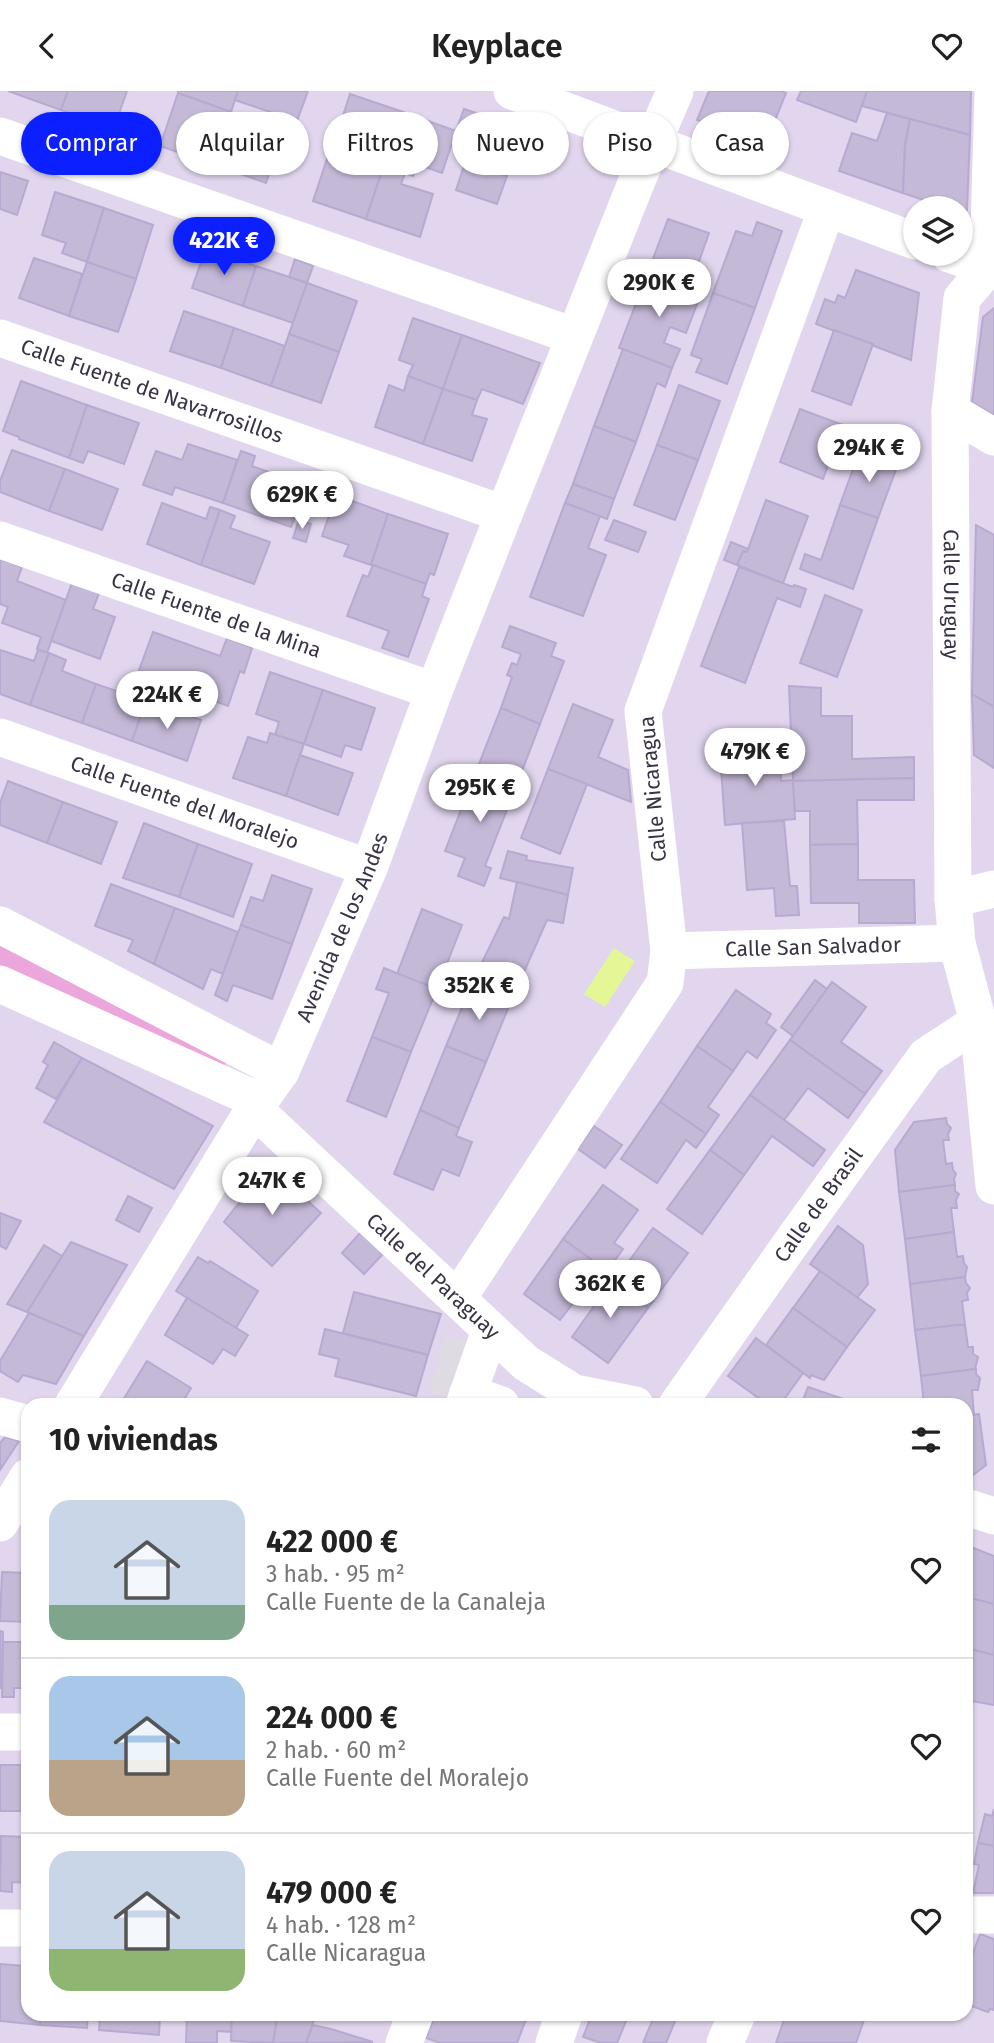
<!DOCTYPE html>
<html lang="es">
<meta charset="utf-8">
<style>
body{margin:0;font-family:"Fira Sans",sans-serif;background:#f2f2f2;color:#222;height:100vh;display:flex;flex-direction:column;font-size:26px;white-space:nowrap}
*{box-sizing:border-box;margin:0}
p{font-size:23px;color:#767676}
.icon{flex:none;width:38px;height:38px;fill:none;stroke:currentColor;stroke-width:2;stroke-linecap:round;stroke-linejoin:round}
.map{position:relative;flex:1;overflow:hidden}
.drawer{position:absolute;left:21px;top:1307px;width:952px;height:623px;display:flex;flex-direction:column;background:#fff;border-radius:21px;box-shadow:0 2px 5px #0004}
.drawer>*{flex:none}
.hud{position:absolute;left:21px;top:21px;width:952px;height:63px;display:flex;gap:14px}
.buttons{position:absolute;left:903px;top:105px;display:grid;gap:14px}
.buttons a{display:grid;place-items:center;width:70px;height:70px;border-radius:50%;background:#fff;box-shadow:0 2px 5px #0004;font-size:35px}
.price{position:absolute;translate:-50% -60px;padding:0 16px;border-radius:24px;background:#fff;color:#222;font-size:23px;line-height:46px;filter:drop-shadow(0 2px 4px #0008)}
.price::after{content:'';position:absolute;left:50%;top:42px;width:21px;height:16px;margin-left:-10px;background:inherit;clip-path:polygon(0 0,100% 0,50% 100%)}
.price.selected{background:#0c1fff;color:#fff}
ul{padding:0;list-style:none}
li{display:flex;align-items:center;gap:21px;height:175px;padding:0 28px}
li+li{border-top:2px solid #e0e0e0}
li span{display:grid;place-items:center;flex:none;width:196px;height:140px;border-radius:21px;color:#555}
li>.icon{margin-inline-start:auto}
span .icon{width:84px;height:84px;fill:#fffc;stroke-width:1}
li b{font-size:30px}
h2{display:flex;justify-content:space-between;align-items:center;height:84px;padding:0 28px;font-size:30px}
.pill{padding:0 24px;border-radius:32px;background:#fff;box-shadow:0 2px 5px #0004;font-size:24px;line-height:63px}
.pill.selected{background:#0c1fff;color:#fff}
header{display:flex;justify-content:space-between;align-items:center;height:91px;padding:0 28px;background:#fff;font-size:32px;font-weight:600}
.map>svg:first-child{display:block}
.residential{fill:#e1d6ee;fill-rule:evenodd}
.green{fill:#eba6dc}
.parking{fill:#dedbe2}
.water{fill:#e5f697}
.building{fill:#c5b9d8;stroke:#b8a9d0;stroke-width:2}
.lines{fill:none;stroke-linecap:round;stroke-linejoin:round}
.street{stroke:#fff;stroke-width:37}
.labels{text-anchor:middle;stroke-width:5;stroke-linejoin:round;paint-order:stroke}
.street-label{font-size:21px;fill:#393244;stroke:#fff}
</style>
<header><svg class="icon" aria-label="back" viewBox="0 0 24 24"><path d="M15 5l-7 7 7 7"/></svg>Keyplace<svg class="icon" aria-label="heart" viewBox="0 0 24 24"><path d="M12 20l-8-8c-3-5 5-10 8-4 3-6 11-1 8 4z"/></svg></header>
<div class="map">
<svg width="994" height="1952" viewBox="0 0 994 1952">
<rect width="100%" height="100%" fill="#eae2f3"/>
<path class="residential" d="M0 0H994V1952H0ZM915 117H961V163H915ZM28 1314H966V1923H28Z"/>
<polygon class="green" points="0,855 230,965 224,975 0,876"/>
<polygon class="parking" points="446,1244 471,1251 454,1308 429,1301"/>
<polygon class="water" points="614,857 635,870 605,916 584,903"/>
<g class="building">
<polygon points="8,0 68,0 61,19"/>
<polygon points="68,0 127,0 114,37 61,19"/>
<polygon points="178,0 238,0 231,21 178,2"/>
<polygon points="238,0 308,0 297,30 235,9"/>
<polygon points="709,0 781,0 786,2 765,54 697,29"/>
<polygon points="801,0 867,0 856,31 797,9"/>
<polygon points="867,0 971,0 970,44 862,15"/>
<polygon points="178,2 231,21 213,73 160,55"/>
<polygon points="350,3 403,21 389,64 336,46"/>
<polygon points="464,18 482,24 471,55 453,49 442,82 417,73 413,85 385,75 403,21 456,40"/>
<polygon points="887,22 910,28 905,55 903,102 839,80 852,42 877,50"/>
<polygon points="910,28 970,44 967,119 964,122 961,122 961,117 947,117 903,102 905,55"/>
<polygon points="227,31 280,50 266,92 213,73"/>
<polygon points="327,68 361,79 364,68 384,74 366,128 313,110"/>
<polygon points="465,72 507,85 497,113 456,99"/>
<polygon points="384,74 405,82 401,93 433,103 420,146 366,128"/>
<polygon points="0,81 28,90 17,124 0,118"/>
<polygon points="55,101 104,117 87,171 62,162 66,152 42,144"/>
<polygon points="104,117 153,134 136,188 87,171"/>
<polygon points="668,128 709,142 690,196 648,181"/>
<polygon points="757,131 782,140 755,217 713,202 736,140 752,145"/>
<polygon points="206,157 256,175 243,215 192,197"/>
<polygon points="34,167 82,183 69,225 19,207"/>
<polygon points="295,168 313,175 307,192 289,186"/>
<polygon points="87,171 136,188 118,241 69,225"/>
<polygon points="256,175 307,192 293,232 243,215"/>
<polygon points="856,179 919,202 911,269 816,233 825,208 835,212 838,204 845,207"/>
<polygon points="648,181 702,200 686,242 670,236 664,252 680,258 672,277 619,257"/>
<polygon points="307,192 357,210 339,261 289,243"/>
<polygon points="713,202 755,217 727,293 696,281 702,268 691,264"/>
<polygon points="994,217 994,324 972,311 983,226"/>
<polygon points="184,220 234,237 221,277 170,260"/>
<polygon points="413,227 462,244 443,298 408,285 413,274 399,269"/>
<polygon points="234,237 285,255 271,295 221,277"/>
<polygon points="834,239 873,253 851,314 812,300"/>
<polygon points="289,243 339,261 321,312 271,295"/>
<polygon points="462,244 540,272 523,313 482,298 477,309 443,298"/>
<polygon points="623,258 672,277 665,296 657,292 636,351 594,335"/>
<polygon points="408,285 443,298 423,353 375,336 389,294 404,300"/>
<polygon points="21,290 87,314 69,367 19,348 19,346 3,340"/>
<polygon points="679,294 720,310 698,369 657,354"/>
<polygon points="443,298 477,309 472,324 487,328 472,370 423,353"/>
<polygon points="87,314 139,332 124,373 88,360 83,372 69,367"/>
<polygon points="800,318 843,334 823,388 780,371"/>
<polygon points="594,335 636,351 614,408 573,393"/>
<polygon points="188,353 237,369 223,412 175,396 172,404 143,394 156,360 182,369"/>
<polygon points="657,354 698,369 675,429 634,414"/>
<polygon points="12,359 65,378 49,420 0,401 0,390"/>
<polygon points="860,359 898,373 878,427 840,414"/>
<polygon points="241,360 255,365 252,375 306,394 291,436 223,412"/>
<polygon points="65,378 118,398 102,439 49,420"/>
<polygon points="573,393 614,408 607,428 565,412"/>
<polygon points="336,404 388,423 371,474 344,465 349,454 322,445"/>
<polygon points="766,409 808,425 783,492 737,474 743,460 746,461 748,458"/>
<polygon points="162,412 206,428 210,416 220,419 201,474 147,453"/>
<polygon points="565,412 600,425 588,457 606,464 583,525 530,506"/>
<polygon points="840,414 878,427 853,498 800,478 805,463 821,469"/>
<polygon points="220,419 235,425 230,437 270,451 254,493 201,474"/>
<polygon points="388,423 448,443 434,484 430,482 426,493 371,474"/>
<polygon points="299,429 311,433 306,451 293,447"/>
<polygon points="614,429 646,441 638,461 605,449"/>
<polygon points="976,434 994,444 994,616 972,603"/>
<polygon points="731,451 748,458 746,461 743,460 737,474 724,469"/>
<polygon points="0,468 22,476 17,490 66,509 47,562 37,558 41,546 2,532 8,516 0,513"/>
<polygon points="373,474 426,493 422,505 429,508 408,566 382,557 389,540 347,525 363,484 368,486"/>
<polygon points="739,476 793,496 794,494 806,498 800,516 777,507 745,592 701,575"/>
<polygon points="72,492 99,502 93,518 115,526 100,568 51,550"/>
<polygon points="825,504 862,519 837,586 800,572"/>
<polygon points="510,535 556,552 551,565 564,570 540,633 501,617 512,586 507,584 512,572 517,574 521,563 502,556"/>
<polygon points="153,541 220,565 227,547 252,557 244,582 240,580 228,615 138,582"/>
<polygon points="0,559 34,570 38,559 49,562 30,614 0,603"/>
<polygon points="49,562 66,569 62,580 96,593 82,632 30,614"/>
<polygon points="270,581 323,599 304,653 275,644 279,631 256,623"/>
<polygon points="96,593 146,610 132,650 82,632"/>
<polygon points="789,595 821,597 821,625 852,625 852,668 914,666 914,687 793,690"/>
<polygon points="323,599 375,617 361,659 345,654 341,666 304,653"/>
<polygon points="972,603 994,616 994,677 974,664"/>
<polygon points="146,610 201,629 187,670 132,650"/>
<polygon points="573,613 613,629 598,666 628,679 631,711 548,678"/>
<polygon points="501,617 540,633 517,693 477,678"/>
<polygon points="270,642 304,653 286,705 233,687 248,646 267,652"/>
<polygon points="779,658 781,690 793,689 795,728 725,734 720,663"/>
<polygon points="300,664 353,682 338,724 286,705"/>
<polygon points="477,678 517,693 485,775 491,777 484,795 458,785 465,767 445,760"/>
<polygon points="548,678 587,693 560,763 521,747"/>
<polygon points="914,687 914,709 857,709 858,753 810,754 810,720 795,720 793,690"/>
<polygon points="8,690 63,711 47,752 0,734 0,712"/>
<polygon points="63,711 117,731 101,773 47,752"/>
<polygon points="784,730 790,795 797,795 799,824 776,825 774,797 747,799 742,732"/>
<polygon points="144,732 198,753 179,806 123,787"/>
<polygon points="198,753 252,773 233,826 179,806"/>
<polygon points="858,753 858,789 914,789 915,832 859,832 859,812 811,812 810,754"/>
<polygon points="508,760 527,765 526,769 573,777 568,804 500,787"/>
<polygon points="272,784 312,798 292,853 241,834 251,806 263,810"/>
<polygon points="517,791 568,804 563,832 547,829 512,908 472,892 504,826 509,828"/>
<polygon points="111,793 175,817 154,873 128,860 133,849 95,835"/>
<polygon points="175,817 238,841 223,883 211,878 203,898 154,873"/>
<polygon points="422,818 462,834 437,898 397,883"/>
<polygon points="241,834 292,853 272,908 233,894 227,910 215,904"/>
<polygon points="384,877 437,898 411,961 372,946 389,902 376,898"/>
<polygon points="815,889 827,898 793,945 781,936"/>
<polygon points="832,891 866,916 841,951 882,980 865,1003 790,949"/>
<polygon points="472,892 512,908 486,971 446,955"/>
<polygon points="736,899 771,923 766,932 776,939 757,967 747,960 733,980 697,955"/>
<polygon points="372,946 411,961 386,1026 347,1010"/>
<polygon points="790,949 865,1003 848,1027 808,997 784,1029 750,1004"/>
<polygon points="54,951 82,967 56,1008 36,997 48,974 43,971"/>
<polygon points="446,955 486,971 459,1037 420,1019"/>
<polygon points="697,955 733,980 708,1016 719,1024 706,1043 660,1011"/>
<polygon points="82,967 213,1035 174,1098 44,1031"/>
<polygon points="750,1004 825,1059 813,1075 772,1045 744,1084 710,1059"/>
<polygon points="660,1011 706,1043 696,1057 686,1049 657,1092 621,1068"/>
<polygon points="420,1019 459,1037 456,1045 472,1051 459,1085 442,1078 433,1099 394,1083"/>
<polygon points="946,1027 947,1033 951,1037 948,1043 949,1049 943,1049 946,1073 952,1072 953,1079 956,1083 954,1088 955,1094 899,1101 895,1059 914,1031"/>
<polygon points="594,1035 622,1054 605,1077 578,1058"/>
<polygon points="710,1059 744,1084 702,1143 667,1118"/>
<polygon points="272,1077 321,1122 272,1175 224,1131 235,1117"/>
<polygon points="603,1094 638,1119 614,1152 623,1158 607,1180 563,1148"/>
<polygon points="955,1094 955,1100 959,1103 956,1109 957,1117 951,1117 954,1141 905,1148 899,1101"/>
<polygon points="128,1105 152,1117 139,1141 116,1129"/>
<polygon points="0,1122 21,1130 6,1158 0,1155"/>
<polygon points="838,1135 863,1154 868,1193 857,1207 810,1173"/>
<polygon points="653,1137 688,1162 648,1217 614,1191"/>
<polygon points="361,1141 383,1163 364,1183 342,1162"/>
<polygon points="954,1141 957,1166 963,1165 964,1172 967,1176 965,1186 910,1193 905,1148"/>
<polygon points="563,1148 607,1180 596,1195 598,1197 593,1203 585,1197 560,1229 524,1203"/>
<polygon points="71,1151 127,1174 84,1245 27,1221"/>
<polygon points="44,1154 62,1165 27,1221 7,1213"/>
<polygon points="198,1166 208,1172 210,1170 258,1200 236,1237 176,1200"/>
<polygon points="820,1180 875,1219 847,1256 793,1217"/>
<polygon points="604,1184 648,1217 608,1272 572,1246 604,1201 596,1195"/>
<polygon points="965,1186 966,1192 970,1197 967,1202 968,1209 962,1210 965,1234 915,1239 910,1193"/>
<polygon points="354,1201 441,1223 428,1264 343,1242"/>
<polygon points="187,1207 248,1244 235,1265 223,1258 213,1273 165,1244"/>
<polygon points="793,1217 847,1256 824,1289 811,1284 810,1287 766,1254"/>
<polygon points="29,1222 84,1245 56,1293 23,1284 18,1291 0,1280 0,1270"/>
<polygon points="956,1234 965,1234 968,1256 973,1256 973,1263 978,1266 975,1278 921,1285 915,1239"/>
<polygon points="325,1238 428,1264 416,1305 335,1285 339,1268 319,1263"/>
<polygon points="756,1247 803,1282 780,1314 768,1314 728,1285"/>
<polygon points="147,1270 191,1297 181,1314 120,1314"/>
<polygon points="976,1278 976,1283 980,1287 978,1299 972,1299 974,1324 966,1325 966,1314 924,1314 921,1285"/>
<polygon points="808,1296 861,1314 801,1314"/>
<polygon points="979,1323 986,1374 972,1385 966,1383 966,1325"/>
<polygon points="5,1346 19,1350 0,1379 0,1352"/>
<polygon points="966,1454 994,1465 994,1513 966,1506"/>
<polygon points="2,1481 28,1482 28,1531 0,1530"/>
<polygon points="966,1506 994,1513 994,1564 966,1557"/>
<polygon points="0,1540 3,1541 2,1597 0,1597"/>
<polygon points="3,1551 28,1551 28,1597 14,1597 14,1606 2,1606"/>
<polygon points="966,1557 994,1564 994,1614 966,1609"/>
<rect x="0" y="1674" width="28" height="46"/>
<polygon points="994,1718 994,1755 978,1752 985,1723 992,1725"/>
<polygon points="1,1745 28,1746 28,1792 12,1791 12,1801 0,1800"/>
<polygon points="978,1752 994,1755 994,1802 973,1802 979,1774 974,1773"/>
<polygon points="980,1843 994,1848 994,1919 990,1918 988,1921 966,1913 966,1881"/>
<polygon points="0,1873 25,1875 25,1878 28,1878 28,1923 41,1923 40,1934 0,1930"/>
<polygon points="41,1923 88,1923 87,1937 40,1934"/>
<polygon points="100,1923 160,1923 159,1944 99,1939"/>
<polygon points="187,1923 232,1923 231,1941 217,1940 217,1952 186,1952"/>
<polygon points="232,1923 278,1923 273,1952 231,1950"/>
<polygon points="278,1923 316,1923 306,1952 273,1952"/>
<polygon points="436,1923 528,1923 517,1952 440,1952 426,1947"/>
<polygon points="592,1923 629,1923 617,1952 601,1952 583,1946"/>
<polygon points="655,1923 678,1923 666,1952 643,1952"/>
<polygon points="786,1923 866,1923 856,1952 776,1952"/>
<polygon points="313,1934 331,1938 373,1951 306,1952"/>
</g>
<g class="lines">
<g class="street">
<polyline points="512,0 915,150"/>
<path id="s1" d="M993 0 988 177 962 207 950 320 953 808 957 852 978 931 994 1095"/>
<polyline points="0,45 574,245"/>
<polyline points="949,163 994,178"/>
<path id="s2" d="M0 247 504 423"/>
<polyline points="950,320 994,346"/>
<path id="s3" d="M0 449 434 600"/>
<path id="s4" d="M0 646 369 777"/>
<polyline points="953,808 994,798"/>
<polyline points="0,834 281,980"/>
<path id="s5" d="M669 860 957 852"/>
<polyline points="0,893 259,1010"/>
<path id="s6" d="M254 1018 526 1272 574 1302 635 1314"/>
<polyline points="458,1207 665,892 669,860 643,620 827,117"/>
<polyline points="468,1302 501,1314"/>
<path id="s7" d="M73 1314 254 1018 281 980 369 777 434 600 504 423 638 87 675 0"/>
<polyline points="464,1314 490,1240"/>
<path id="s8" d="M677 1314 794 1148 926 965 978 931"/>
<polyline points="0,1325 28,1333"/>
<polyline points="966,1416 994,1425"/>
<polyline points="0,1432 28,1386"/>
<polyline points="0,1641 28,1641"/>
<polyline points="966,1824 994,1824"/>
<polyline points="0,1837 28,1837"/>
<polyline points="404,1952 415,1923"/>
<polyline points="554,1952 564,1923"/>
<polyline points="725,1952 737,1923"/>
</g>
</g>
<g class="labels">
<g class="street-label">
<text dy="7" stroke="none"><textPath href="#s2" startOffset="161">Calle Fuente de Navarrosillos</textPath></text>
<text dy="7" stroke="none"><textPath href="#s1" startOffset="514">Calle Uruguay</textPath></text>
<text dy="7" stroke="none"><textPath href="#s3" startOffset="229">Calle Fuente de la Mina</textPath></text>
<text transform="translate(653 698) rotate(-95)" y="7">Calle Nicaragua</text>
<text dy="7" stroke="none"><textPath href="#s4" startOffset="196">Calle Fuente del Moralejo</textPath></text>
<text dy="7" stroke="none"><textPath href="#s7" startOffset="550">Avenida de los Andes</textPath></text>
<text dy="7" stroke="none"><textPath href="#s5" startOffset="144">Calle San Salvador</textPath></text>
<text dy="7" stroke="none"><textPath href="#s8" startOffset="245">Calle de Brasil</textPath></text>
<text dy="7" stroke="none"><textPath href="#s6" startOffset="245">Calle del Paraguay</textPath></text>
</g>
</g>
</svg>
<div class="buttons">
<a><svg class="icon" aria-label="layers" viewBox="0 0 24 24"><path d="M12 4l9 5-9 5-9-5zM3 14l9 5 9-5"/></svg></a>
</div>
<b class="price selected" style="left:224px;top:186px">422K €</b>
<b class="price" style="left:659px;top:228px">290K €</b>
<b class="price" style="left:869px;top:393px">294K €</b>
<b class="price" style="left:302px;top:440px">629K €</b>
<b class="price" style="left:167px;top:640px">224K €</b>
<b class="price" style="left:755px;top:697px">479K €</b>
<b class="price" style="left:480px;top:733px">295K €</b>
<b class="price" style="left:479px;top:931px">352K €</b>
<b class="price" style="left:272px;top:1126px">247K €</b>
<b class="price" style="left:610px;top:1229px">362K €</b>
<div class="hud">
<a class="pill selected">Comprar</a>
<a class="pill">Alquilar</a>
<a class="pill">Filtros</a>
<a class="pill">Nuevo</a>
<a class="pill">Piso</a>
<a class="pill">Casa</a>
</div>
<section class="drawer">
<h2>10 viviendas<svg class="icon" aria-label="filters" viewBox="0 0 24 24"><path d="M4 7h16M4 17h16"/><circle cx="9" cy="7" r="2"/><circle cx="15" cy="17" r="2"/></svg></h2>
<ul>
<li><span style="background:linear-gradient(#c9d6e8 75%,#7fa58c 0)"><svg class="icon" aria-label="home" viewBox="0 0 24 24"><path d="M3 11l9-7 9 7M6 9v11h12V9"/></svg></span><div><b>422 000 €</b><p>3 hab. · 95 m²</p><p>Calle Fuente de la Canaleja</p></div><svg class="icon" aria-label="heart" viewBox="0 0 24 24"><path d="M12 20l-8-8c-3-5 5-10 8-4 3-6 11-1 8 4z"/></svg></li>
<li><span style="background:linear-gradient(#a9c7e8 60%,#b9a48a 0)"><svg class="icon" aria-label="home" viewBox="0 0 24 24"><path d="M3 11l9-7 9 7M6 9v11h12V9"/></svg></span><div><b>224 000 €</b><p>2 hab. · 60 m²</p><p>Calle Fuente del Moralejo</p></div><svg class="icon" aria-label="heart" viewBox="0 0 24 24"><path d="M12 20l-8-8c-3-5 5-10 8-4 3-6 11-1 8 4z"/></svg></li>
<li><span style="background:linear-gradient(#c9d6e8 70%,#8fb573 0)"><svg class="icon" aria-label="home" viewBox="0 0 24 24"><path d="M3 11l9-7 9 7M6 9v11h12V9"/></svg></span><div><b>479 000 €</b><p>4 hab. · 128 m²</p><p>Calle Nicaragua</p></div><svg class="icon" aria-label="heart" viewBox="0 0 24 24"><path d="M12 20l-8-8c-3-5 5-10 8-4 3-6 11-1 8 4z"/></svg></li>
</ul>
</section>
</div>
